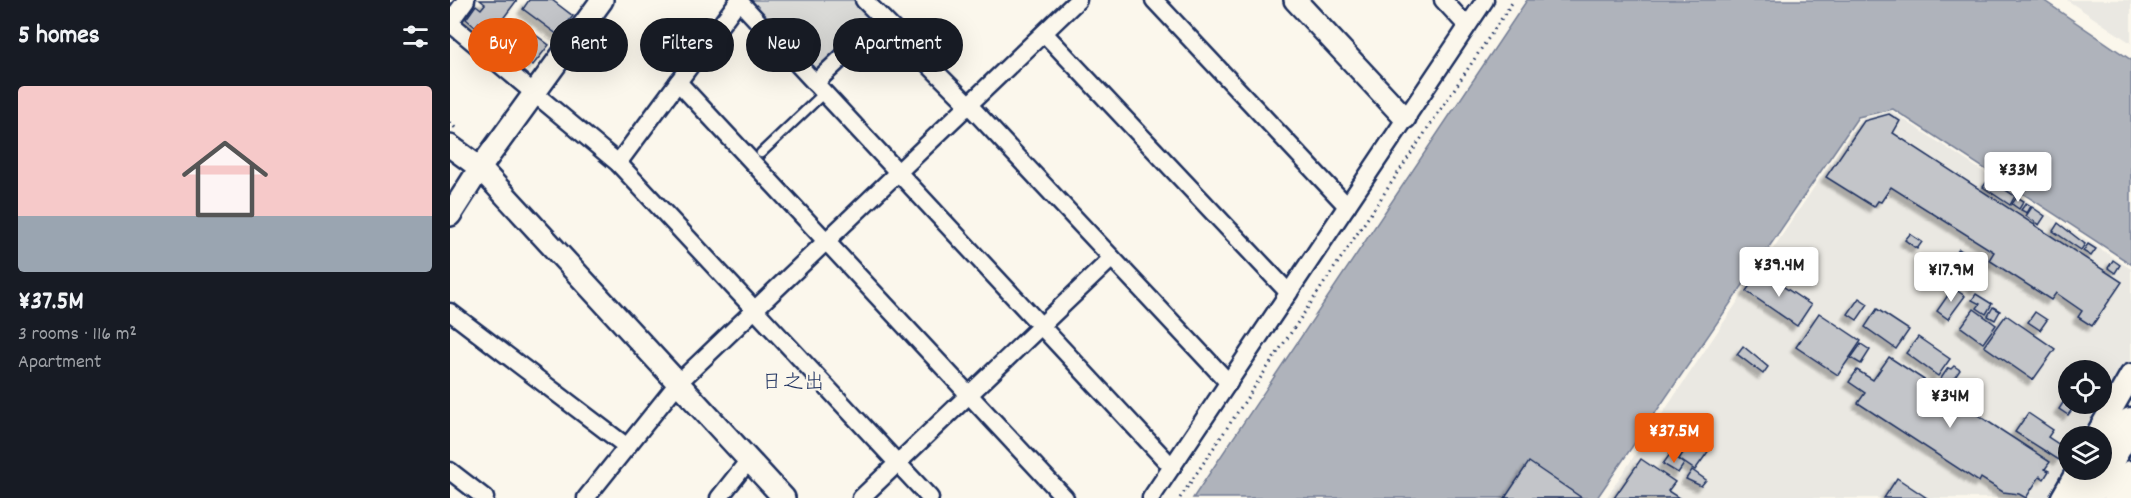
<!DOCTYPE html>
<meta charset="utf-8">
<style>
body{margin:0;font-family:Dekko,"Klee One",sans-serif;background:#242831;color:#f1f3f6;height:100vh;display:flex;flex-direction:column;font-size:22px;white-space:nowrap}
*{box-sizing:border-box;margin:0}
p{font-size:20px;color:#9ea1a6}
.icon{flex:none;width:33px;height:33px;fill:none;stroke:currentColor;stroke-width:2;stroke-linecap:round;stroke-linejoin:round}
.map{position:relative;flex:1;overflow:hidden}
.side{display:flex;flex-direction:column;background:#171b24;width:450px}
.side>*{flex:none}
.hud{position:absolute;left:18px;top:18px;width:570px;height:54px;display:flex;gap:12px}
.buttons{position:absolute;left:1608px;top:360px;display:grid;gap:12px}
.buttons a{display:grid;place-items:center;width:54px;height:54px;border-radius:50%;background:#171b24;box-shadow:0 6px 24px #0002;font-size:30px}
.price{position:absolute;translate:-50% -51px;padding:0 14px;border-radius:6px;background:#fff;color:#222;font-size:20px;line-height:39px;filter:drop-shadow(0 2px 3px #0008)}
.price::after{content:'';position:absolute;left:50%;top:36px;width:18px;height:14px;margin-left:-9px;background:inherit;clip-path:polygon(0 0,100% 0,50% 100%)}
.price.current{background:#ea580c;color:#fff}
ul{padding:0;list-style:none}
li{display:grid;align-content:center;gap:12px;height:318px;padding:0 18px}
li+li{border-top:2px solid #363941}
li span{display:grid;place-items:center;height:186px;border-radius:6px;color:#555}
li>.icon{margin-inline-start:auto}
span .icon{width:108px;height:108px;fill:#fffc;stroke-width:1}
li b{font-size:26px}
h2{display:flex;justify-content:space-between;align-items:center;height:72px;padding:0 18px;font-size:26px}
.pill{padding:0 21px;border-radius:27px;background:#171b24;box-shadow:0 6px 24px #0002;font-size:21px;line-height:54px}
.pill.current{background:#ea580c;color:#fff}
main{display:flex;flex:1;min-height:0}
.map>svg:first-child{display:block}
.built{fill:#eae8e2;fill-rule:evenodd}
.green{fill:#dadad7;stroke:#7a849a;stroke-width:1.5}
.water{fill:#afb3bb;stroke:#747e96;stroke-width:1.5}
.building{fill:#c3c5c9;stroke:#1b2f5e;stroke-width:1.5;filter:url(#shadow)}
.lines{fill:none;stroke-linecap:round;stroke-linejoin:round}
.service-casing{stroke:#1b2f5e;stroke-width:13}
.minor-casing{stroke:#1b2f5e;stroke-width:21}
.tertiary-casing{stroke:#1b2f5e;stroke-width:26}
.trunk-casing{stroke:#1b2f5e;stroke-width:33}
.path{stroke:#1b2f5e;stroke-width:3;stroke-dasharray:1.5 4.5;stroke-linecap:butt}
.service{stroke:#fbf7ec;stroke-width:8}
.minor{stroke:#fbf7ec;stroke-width:16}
.tertiary{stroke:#fbf7ec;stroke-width:21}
.trunk{stroke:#fbf7ec;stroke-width:28}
.labels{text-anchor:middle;stroke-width:4.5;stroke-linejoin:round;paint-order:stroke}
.neighbourhood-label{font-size:21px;fill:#1b2f5e;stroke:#fbf7ec}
</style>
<main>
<section class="side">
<h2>5 homes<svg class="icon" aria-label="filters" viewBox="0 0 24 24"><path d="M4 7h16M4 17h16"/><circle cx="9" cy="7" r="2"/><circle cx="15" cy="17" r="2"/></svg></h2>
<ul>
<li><span style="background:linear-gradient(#f6c9c9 70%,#9aa5b1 0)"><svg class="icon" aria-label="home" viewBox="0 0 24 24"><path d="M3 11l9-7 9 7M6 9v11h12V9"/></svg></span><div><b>¥37.5M</b><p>3 rooms · 116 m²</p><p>Apartment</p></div></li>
</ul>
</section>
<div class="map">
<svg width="1681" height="498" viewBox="0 0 1681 498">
<defs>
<filter id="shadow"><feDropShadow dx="-5" dy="5" stdDeviation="1.5" flood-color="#0004"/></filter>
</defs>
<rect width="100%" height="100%" fill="#fbf7ec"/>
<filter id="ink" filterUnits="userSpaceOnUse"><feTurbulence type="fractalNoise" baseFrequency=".0167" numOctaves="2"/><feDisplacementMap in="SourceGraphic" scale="12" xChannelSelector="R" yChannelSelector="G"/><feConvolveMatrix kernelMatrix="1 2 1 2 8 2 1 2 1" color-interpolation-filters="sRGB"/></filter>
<g filter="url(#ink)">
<g class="built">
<polygon points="1617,0 1681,0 1681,43"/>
<path d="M1441 111 1681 269V362L1639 436H1618V470L1604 498H1156L1410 119ZM1618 370H1652V404H1618Z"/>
</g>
<polygon class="green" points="301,0 404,0 421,16 422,23 365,72 301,4"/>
<polygon class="water" points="1077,0 1593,0 1681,60 1681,264 1443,109 1408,117 1147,498 743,498"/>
<g class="building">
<polygon points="30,0 67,0 43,32 29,22 25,27 16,19 26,5 31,9 35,4"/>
<polygon points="79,0 102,0 123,16 108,35 73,9"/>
<polygon points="67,21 99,45 83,65 52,42"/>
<polygon points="1439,114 1450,121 1443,133 1672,282 1642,326 1628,317 1632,311 1606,293 1601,300 1539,260 1544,252 1441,187 1431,202 1428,201 1424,207 1376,177 1414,121"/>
<polygon points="1539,179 1565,196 1560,205 1533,187"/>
<polygon points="1567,197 1574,201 1569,209 1562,204"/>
<polygon points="1576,203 1581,206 1577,213 1571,210"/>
<polygon points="1582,207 1595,216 1589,225 1576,216"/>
<polygon points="1608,223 1635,244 1631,250 1603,231"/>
<polygon points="1460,234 1472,242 1467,249 1455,240"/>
<polygon points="1638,244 1646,249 1641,256 1633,251"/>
<polygon points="1509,249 1528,262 1523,269 1504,257"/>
<polygon points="1663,260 1670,265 1665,273 1658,268"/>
<polygon points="1504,262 1515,269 1510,276 1500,269"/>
<polygon points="1310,271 1361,305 1347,326 1296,291"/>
<polygon points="1522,280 1530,285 1527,289 1519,283"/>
<polygon points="1503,288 1515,296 1498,319 1487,311"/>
<polygon points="1526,294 1542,304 1536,314 1527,308 1530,304 1522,300"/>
<polygon points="1409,298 1418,304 1407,320 1398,314"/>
<polygon points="1543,307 1550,311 1545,320 1538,316"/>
<polygon points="1427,309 1459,330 1446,349 1415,327"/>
<polygon points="1524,309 1546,325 1533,343 1511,327"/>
<polygon points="1585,312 1597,320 1590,330 1578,322"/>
<polygon points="1369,313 1411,341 1388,375 1346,347"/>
<polygon points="1556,315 1605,349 1583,380 1534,346"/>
<polygon points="1468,337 1500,359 1488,376 1456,353"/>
<polygon points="1411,344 1420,350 1411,364 1401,358"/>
<polygon points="1293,346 1318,367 1313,374 1287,354"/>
<polygon points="1439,357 1600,462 1595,469 1599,471 1594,479 1590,476 1576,498 1569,494 1553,492 1531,478 1529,482 1408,403 1415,393 1399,382 1407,370 1423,380"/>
<polygon points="1504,366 1510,370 1497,389 1488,383 1498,368 1501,369"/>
<polygon points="1618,395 1618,404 1626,404 1618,415 1609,409"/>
<polygon points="1578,413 1603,430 1598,437 1616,449 1609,460 1565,432"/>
<polygon points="1245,435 1262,446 1245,470 1229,459"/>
<polygon points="1220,454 1234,464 1228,473 1213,464"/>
<polygon points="1191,459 1225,482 1218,491 1229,498 1164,498"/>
<polygon points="1079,462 1132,498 1055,498"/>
<polygon points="1242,470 1256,480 1251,486 1236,479"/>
<polygon points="1447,478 1477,498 1434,498"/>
</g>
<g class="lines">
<defs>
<polyline id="service" points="311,153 374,93"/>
<g id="minor">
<polyline points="414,0 519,105 779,383"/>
<polyline points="704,0 897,206"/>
<polyline points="993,0 1017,26"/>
<polyline points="289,1 722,467"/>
<polyline points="0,22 16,0"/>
<polyline points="0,23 168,163 480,498"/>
<polyline points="594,33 839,293"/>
<polyline points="228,82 615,498"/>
<polyline points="365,83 433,19"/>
<polyline points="168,163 289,0"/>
<polyline points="0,312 176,446"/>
<polyline points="0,471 35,498"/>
<polyline points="136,498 228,383 628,0"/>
<polyline points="269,498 299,460"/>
<polyline points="411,498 662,258"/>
<polyline points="701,498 1035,0"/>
</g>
<g id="tertiary">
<polyline points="845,0 955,118"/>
<polyline points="0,146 30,168 334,498"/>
<polyline points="0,215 30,168 152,0"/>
<polyline points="1646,436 1681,375"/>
<polyline points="1612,498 1628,470"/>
</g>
<g id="trunk">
<polyline points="1638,498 1681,422"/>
<polyline points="1668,498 1681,475"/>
</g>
</defs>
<use href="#service" class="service-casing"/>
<use href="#minor" class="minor-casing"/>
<use href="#tertiary" class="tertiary-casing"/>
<use href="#trunk" class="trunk-casing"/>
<g class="path">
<polyline points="0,122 7,130"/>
<polyline points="730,498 1064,0"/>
</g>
<use href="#service" class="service"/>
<use href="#minor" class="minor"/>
<use href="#tertiary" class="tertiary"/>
<use href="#trunk" class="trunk"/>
</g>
</g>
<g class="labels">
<g class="neighbourhood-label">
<text x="343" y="388">日之出</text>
</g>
</g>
</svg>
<div class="buttons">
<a><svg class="icon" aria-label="locate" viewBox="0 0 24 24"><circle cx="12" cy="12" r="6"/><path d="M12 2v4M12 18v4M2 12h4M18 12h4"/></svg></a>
<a><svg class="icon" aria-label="layers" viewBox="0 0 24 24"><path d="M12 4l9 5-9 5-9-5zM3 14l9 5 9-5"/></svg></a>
</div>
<b class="price" style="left:1568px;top:203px">¥33M</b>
<b class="price" style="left:1329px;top:298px">¥39.4M</b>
<b class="price" style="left:1501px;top:303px">¥17.9M</b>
<b class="price" style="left:1500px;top:429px">¥34M</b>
<b class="price current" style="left:1224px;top:464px">¥37.5M</b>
<div class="hud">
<a class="pill current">Buy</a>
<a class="pill">Rent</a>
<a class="pill">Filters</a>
<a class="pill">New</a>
<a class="pill">Apartment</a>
</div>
</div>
</main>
